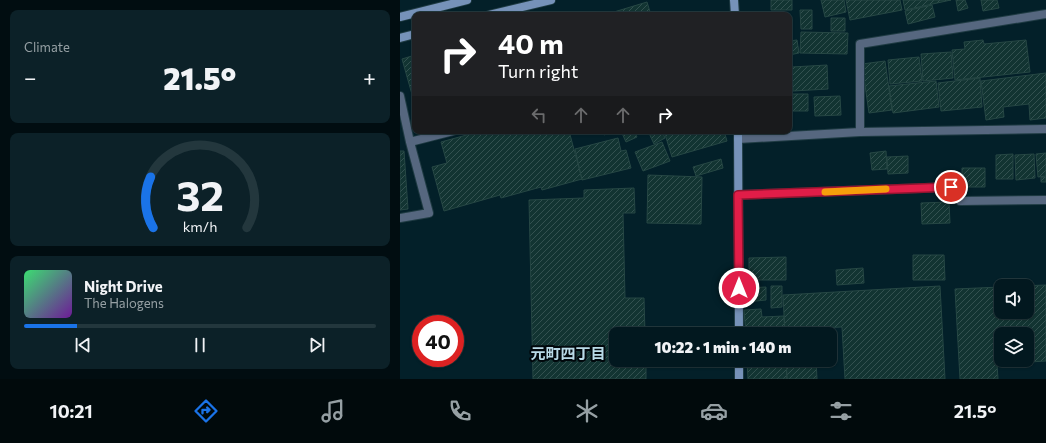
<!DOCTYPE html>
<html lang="en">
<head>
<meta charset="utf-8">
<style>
	:root { --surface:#02181f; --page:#0c2128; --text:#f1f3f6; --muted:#96a0a4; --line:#23373d; --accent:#1a73e8 }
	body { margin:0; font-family:Commissioner,"Noto Sans JP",sans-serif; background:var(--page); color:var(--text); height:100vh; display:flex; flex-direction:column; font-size:15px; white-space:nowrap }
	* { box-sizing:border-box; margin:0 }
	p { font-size:13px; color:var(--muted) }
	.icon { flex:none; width:22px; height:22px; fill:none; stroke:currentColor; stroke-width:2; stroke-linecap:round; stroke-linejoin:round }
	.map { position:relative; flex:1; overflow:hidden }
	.side { display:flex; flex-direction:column; gap:10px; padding:10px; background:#010d11; width:400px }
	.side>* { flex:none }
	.banner { position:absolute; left:12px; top:12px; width:380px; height:122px; border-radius:8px; box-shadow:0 1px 3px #0004,0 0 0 1px var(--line); background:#202124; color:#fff; overflow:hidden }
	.buttons { position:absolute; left:594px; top:279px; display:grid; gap:8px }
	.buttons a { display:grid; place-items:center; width:40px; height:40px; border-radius:8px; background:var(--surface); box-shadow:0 1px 3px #0004,0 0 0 1px var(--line); font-size:20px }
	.speed { position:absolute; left:12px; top:315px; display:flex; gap:8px; font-size:20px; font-weight:700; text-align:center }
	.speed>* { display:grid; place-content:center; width:52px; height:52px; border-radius:50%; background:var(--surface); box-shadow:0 1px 3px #0004,0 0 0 1px var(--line); line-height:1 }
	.speed .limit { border:6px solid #d22; background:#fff; color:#111 }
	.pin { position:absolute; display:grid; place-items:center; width:34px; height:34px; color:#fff; margin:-17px; border:2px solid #fff; border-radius:50%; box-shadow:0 1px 4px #0007 }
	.me { position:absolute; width:44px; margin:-22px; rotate:0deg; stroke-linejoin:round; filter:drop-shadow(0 0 3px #0008) }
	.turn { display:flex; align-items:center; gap:14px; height:84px; padding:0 20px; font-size:18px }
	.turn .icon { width:52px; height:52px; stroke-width:2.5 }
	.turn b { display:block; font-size:28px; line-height:34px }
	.lanes { display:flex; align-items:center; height:38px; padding:0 20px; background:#0003; justify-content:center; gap:20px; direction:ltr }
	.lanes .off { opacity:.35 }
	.big { font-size:30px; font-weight:800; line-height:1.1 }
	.side .tile { flex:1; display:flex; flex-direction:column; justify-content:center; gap:6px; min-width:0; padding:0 14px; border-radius:8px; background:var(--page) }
	.side .dial { align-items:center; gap:0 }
	.dial svg { height:104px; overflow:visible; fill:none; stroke:var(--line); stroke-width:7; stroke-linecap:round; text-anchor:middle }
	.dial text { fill:var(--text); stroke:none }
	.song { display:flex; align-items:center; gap:12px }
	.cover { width:48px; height:48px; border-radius:6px; background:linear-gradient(135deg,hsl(140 70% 55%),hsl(280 70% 35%)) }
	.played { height:4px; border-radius:2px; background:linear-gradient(90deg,var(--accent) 15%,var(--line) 15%) }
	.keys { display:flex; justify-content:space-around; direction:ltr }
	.heat { display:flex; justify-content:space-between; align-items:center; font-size:22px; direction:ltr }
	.trip { position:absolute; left:209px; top:327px; width:228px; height:40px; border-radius:8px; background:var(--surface); box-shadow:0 1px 3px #0004,0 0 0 1px var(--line); font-weight:800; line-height:40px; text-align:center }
	.tab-bar { display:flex; height:64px; justify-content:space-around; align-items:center; background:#010a0c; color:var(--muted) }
	.tab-bar .icon { width:28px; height:28px }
	.tab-bar .active { color:var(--accent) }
	.tab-bar b { font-size:18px; color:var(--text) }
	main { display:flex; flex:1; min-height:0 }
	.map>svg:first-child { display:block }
</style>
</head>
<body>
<main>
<section class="side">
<div class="tile"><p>Climate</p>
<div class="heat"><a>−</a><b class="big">21.5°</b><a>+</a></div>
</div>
<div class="tile dial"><svg viewBox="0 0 100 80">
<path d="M14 69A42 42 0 1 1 86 69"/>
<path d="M14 69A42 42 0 0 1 12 30" stroke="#1a73e8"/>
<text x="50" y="56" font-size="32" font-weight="700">32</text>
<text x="50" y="72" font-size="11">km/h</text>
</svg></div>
<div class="tile">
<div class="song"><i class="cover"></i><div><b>Night Drive</b><p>The Halogens</p></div></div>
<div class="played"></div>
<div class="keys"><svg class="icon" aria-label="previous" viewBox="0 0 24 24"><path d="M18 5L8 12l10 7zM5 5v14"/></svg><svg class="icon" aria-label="pause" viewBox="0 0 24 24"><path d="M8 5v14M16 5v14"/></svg><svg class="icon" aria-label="next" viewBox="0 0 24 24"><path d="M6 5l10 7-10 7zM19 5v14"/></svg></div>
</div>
</section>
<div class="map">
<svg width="646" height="379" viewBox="0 0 646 379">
	<defs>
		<pattern id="building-hatch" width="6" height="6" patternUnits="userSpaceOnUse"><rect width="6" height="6" fill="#123432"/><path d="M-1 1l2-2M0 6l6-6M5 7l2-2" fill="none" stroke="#335150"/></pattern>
	</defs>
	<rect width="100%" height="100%" fill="#032029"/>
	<path fill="url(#building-hatch)" stroke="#264744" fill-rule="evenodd" d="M 371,0 L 392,0 L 392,10 L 371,10 Z
		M 421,0 L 444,0 L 446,12 L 425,17 Z
		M 446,0 L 500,0 L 502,10 L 450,20 Z
		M 503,0 L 551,0 L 505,10 Z
		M 556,0 L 565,0 L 568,8 L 558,11 Z
		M 581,0 L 597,0 L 599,8 L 583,11 Z
		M 247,2 L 251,15 L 204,15 Z
		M 532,5 L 535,17 L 508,24 L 505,11 Z
		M 400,10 L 412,10 L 412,29 L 401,29 Z
		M 389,17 L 392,35 L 389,36 Z
		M 431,18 L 445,18 L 445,31 L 431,31 Z
		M 401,32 L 448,33 L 447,54 L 400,53 Z
		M 397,40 L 399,53 L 389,55 L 389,41 Z
		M 583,40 L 584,44 L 626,40 L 630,72 L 555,80 L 552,50 L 565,49 L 564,42 Z
		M 551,52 L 553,78 L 523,81 L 521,54 Z
		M 15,55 L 15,105 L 2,59 Z
		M 519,57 L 522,81 L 490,84 L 488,60 Z
		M 485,61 L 492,110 L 469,113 L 462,64 Z
		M 427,65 L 428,89 L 393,91 L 392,67 Z
		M 646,73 L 646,118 L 630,120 L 629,104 L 603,107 L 604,117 L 586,120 L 581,81 Z
		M 580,78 L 582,107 L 541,111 L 538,83 Z
		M 536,81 L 539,107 L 493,113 L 489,86 Z
		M 389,94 L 408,94 L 408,111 L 389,111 Z
		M 440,96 L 441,115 L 415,116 L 414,97 Z
		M 81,131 L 169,131 L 182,179 L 142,190 L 141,187 L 101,198 L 100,195 L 44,211 L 32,167 L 47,163 L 41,142 Z
		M 203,131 L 215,131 L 204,135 Z
		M 221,131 L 234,131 L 237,137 L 226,142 Z
		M 248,131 L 262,131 L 265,138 L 254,144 Z
		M 264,131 L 324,131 L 327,141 L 272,157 Z
		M 218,138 L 221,151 L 226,150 L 231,168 L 182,180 L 175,149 Z
		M 262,142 L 270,161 L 243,171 L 235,152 Z
		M 0,151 L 4,151 L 8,209 L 0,210 Z
		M 486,151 L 487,169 L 472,170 L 470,153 Z
		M 646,153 L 646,176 L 638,177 L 636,154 Z
		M 613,154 L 613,179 L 596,179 L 596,155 Z
		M 634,154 L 635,178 L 616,180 L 615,155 Z
		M 508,156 L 508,173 L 488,174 L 487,157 Z
		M 321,159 L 323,168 L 296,176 L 293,167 Z
		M 562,168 L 585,168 L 585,187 L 562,187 Z
		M 248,175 L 302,177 L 301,224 L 247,223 Z
		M 641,177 L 646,177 L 646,182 L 641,182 Z
		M 234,188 L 235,213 L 223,213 L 225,298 L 244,298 L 245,334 L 216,334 L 216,360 L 246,360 L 246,379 L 133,379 L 129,200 L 184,198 L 184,190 Z
		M 549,202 L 550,223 L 522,224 L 521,203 Z
		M 513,255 L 544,255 L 545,280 L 513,280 Z
		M 386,257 L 386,280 L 349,280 L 349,258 Z
		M 463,268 L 464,283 L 437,285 L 436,270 Z
		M 646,285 L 646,361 L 597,364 L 598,379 L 560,379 L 555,289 L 601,287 L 601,312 L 627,312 L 627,286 L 620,286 ZM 601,334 L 627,334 L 627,360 L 601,360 Z
		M 371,286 L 382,286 L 382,307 L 371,308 Z
		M 540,286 L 545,379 L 445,379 L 442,327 L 414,328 L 415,334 L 385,334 L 383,295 Z
		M 366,287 L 366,300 L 347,302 L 346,288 Z
		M 361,309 L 362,317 L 384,316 L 385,334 L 346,334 L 344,310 Z
		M 347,360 L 386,360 L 387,379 L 348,379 Z
		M 386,360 L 416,360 L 417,379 L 387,379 Z"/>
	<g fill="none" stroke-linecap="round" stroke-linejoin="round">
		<defs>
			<path id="lane" d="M 338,195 L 551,187 L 560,201 L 646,200"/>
			<path id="street" d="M 0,96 L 10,142 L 29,213 L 0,218
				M 460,132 L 460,44 L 646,14
				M 338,139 L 460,132 L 646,129
				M 10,142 L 53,131"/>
			<path id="secondary" d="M 334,0 L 335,15
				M 89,15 L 151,0
				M 0,17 L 67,0
				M 0,38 L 15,34
				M 338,131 L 339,334
				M 339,360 L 339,379"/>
		</defs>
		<use href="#lane" stroke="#1f3b43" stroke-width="10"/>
		<use href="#street" stroke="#1f3b43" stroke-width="10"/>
		<use href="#secondary" stroke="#1f3b43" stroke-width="10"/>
		<use href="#lane" stroke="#56677f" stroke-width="8"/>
		<use href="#street" stroke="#56677f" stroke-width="8"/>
		<use href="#secondary" stroke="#7692b9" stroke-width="8"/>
	</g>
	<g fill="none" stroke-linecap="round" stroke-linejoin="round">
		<defs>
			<path id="route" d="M 339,288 L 338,195 L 551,187"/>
		</defs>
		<use href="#route" stroke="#92132f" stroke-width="10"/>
		<use href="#route" stroke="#e11d48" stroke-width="7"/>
		<path stroke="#f59e0b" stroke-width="7" d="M 425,192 L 486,189"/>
	</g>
	<g text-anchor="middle" stroke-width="4" stroke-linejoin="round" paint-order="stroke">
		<g font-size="15" font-weight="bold" fill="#b9dae7" stroke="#01080c">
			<text x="168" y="359">元町四丁目</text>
		</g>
	</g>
</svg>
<div class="buttons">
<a><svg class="icon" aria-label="sound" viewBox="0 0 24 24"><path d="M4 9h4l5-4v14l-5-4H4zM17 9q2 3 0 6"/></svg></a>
<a><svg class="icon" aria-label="layers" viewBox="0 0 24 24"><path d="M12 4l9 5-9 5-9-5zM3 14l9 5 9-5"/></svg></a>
</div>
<div class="speed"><div class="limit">40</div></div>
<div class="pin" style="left:551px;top:187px;background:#d93025"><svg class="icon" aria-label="arrive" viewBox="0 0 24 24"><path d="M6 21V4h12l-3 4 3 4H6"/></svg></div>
<svg class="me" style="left:339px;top:288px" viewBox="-20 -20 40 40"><circle r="17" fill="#e11d48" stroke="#fff" stroke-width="3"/><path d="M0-11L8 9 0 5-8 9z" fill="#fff"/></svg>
<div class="trip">10:22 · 1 min · 140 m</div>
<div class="banner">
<div class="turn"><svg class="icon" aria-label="right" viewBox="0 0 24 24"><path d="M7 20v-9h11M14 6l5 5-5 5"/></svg><div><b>40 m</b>Turn right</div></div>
<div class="lanes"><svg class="icon off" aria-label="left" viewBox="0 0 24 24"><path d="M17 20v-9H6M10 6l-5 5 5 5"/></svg><svg class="icon off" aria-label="ahead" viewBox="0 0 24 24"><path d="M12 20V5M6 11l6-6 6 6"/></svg><svg class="icon off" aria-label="ahead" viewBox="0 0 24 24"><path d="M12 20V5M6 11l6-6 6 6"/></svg><svg class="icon" aria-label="right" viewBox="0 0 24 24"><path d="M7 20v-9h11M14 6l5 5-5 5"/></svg></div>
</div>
</div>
</main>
<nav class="tab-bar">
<b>10:21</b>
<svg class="icon active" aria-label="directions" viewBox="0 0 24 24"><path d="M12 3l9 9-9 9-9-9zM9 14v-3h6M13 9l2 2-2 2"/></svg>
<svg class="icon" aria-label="music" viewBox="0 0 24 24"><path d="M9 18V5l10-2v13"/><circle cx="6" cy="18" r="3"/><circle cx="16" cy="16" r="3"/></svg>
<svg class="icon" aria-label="phone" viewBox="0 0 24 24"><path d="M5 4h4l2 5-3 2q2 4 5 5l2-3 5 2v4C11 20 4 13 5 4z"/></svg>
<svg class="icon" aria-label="climate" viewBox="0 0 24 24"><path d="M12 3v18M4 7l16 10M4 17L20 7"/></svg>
<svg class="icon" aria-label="car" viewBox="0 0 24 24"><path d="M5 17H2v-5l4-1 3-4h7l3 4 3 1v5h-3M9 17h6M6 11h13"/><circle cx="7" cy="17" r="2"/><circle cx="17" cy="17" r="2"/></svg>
<svg class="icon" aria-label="filters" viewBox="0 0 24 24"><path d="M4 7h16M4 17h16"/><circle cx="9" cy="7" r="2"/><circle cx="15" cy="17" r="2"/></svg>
<b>21.5°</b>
</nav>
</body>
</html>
